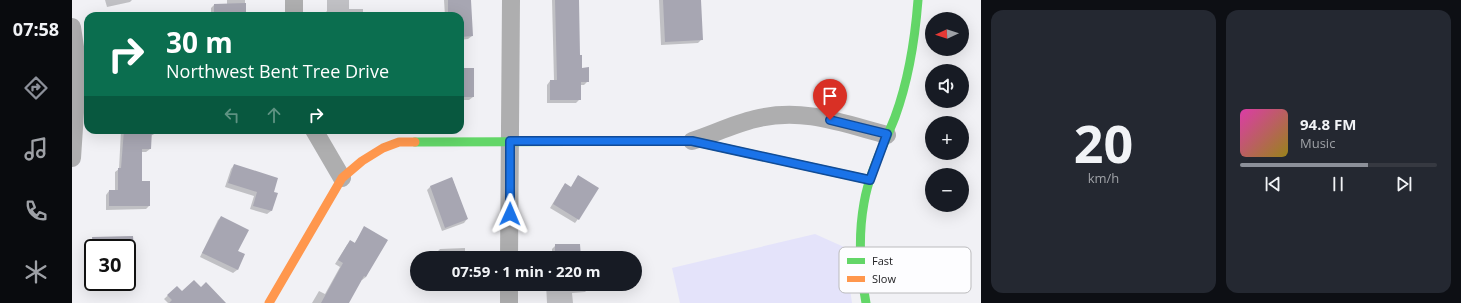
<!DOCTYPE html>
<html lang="en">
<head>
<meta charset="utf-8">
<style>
	:root { --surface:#171b24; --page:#242831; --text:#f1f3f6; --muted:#9ea1a6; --line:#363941; --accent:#8c9099 }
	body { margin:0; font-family:"Open Sans",sans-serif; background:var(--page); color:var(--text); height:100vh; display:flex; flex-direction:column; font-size:15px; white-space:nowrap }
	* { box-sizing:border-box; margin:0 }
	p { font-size:13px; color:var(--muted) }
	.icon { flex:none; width:22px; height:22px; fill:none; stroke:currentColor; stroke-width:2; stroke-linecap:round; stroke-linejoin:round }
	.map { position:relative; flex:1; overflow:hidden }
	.drawer { display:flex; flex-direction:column; gap:10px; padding:10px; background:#0d0f14; width:480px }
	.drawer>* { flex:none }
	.guide { position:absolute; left:12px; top:12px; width:380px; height:122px; border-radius:12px; box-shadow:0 4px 16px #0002; background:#0b6e4f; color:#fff; overflow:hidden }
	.needle { width:26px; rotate:267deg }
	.buttons { position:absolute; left:853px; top:12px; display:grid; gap:8px }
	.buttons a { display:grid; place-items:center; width:44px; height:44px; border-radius:50%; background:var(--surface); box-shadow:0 4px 16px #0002; font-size:20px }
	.speed { position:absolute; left:12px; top:239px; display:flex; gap:8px; font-size:20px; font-weight:700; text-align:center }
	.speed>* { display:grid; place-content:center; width:52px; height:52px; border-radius:50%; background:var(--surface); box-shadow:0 4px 16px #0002; line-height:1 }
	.speed .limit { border:2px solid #111; border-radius:6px; background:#fff; color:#111 }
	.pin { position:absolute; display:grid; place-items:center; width:34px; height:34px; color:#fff; margin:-41px -17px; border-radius:50% 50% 50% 0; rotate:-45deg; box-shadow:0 0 4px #0007 }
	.pin .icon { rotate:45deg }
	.me { position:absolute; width:44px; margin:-22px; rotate:1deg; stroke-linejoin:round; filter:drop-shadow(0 0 3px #0008) }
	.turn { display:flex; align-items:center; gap:14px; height:84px; padding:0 16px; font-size:18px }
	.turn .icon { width:52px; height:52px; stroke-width:2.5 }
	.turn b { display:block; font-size:28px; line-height:34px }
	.lanes { display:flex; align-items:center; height:38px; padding:0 16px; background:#0003; justify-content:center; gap:20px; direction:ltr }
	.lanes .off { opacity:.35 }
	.drawer .widget { flex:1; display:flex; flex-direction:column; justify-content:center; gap:6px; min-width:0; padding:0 14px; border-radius:12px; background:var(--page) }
	.drawer .dial { align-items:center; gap:0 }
	.dial b { font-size:52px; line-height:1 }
	.song { display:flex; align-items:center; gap:12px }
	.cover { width:48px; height:48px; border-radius:6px; background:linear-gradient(135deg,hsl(320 70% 55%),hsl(50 70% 35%)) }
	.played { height:4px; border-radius:2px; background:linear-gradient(90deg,var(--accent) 65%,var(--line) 65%) }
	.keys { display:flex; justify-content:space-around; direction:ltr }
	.drawer .tiles { flex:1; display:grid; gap:10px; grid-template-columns:repeat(2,1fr) }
	.trip { position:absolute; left:338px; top:251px; width:232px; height:40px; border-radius:20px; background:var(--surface); box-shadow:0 4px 16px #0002; font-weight:700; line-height:40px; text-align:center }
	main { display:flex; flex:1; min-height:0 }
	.menu { display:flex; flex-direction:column; width:72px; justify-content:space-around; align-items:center; background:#090b0e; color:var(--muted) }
	.menu .icon { width:28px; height:28px }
	.menu .active { color:var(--accent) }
	.menu b { font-size:18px; color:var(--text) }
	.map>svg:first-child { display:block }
</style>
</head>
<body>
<main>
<nav class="menu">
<b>07:58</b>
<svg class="icon active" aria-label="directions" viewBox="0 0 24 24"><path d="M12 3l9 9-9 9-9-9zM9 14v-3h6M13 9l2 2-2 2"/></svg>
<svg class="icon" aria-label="music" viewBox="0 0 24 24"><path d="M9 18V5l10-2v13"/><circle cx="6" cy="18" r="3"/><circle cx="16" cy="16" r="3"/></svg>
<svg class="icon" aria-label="phone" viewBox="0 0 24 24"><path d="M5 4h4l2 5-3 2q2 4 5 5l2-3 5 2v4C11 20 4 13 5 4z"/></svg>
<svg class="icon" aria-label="climate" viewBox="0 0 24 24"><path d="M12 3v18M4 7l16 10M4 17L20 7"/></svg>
</nav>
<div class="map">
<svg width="909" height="303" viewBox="0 0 909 303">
	<rect width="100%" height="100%" fill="#f1f1f5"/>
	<path fill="#e4e3fa" d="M 743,234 L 772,247 L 780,303 L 608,303 L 600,268 Z"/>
	<path fill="#0003" d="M 33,0 L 60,0 L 58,2 L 35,7 Z
		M 155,0 L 173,0 L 173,16 L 139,16 L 139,8 L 142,5 L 155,4 Z
		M 255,0 L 277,0 L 277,9 L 291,9 L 291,16 L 253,16 L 253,13 L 255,11 Z
		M 372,0 L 398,0 L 400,36 L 396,39 L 388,40 L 388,16 L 373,16 Z
		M 480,0 L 506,0 L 507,56 L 509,69 L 516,81 L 512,85 L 508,85 L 508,99 L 504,103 L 475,103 L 475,85 L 478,81 L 482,81 Z
		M 587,0 L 628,0 L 630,39 L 626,43 L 589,45 Z
		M 388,69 L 401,97 L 397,100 L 388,100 Z
		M 49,130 L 85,130 L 81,135 L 78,135 L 78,149 L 74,152 L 69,152 L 69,182 L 77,206 L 74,209 L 34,210 L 34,195 L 37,191 L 43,191 L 43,172 L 47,169 Z
		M 280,130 L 287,130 L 282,133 Z
		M 162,165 L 201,192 L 204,194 L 199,211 L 195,214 L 178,209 L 182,196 L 153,187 L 159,169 Z
		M 506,177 L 506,219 L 503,223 L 478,208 L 490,188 L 493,184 L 499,188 Z
		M 380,178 L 395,219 L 392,223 L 370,231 L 355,190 L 358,187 Z
		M 149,217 L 165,251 L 172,255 L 165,270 L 161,273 L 128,257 L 146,220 Z
		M 293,227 L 294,277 L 290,280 L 289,279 L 276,303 L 240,303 L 247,291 L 253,294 L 268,267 L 263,264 L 275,245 L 278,242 L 282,244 Z
		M 60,237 L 62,277 L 59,280 L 55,275 L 55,248 L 33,248 Z
		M 484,245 L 508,257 L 515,258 L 480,258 L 480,249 Z
		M 393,248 L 393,258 L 364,258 L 364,253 L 368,249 Z
		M 365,284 L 393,284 L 390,287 L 365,288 Z
		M 474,284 L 516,284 L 516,289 L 513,292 L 500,293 L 501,303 L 475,303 Z
		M 105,287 L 110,292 L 142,303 L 96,303 L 92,299 Z"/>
	<path fill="#a7a6b2" d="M 376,0 L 399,0 L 401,36 L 388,37 L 388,16 L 376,16 Z
		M 483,0 L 507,0 L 508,55 L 510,55 L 510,68 L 517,67 L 517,82 L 509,82 L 509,100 L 478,100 L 478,80 L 485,80 Z
		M 591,0 L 629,0 L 631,40 L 593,42 Z
		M 174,3 L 174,16 L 142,16 L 142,4 Z
		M 388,68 L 402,68 L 402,97 L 388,97 Z
		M 52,130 L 80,130 L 79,149 L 70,149 L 70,181 L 78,181 L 78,206 L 37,206 L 37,190 L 46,190 L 46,168 L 49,168 Z
		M 162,164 L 206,178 L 202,192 L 206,193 L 200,211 L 181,206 L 185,192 L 156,183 Z
		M 506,175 L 527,188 L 507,220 L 481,204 L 493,183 L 499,187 Z
		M 380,177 L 396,219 L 373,228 L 358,186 Z
		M 149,216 L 177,230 L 166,251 L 173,254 L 166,270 L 130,253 Z
		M 292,226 L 316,240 L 294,277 L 292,276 L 277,303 L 249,303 L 271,263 L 266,260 L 278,240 L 283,243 Z
		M 61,236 L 62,248 L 21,248 L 20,237 Z
		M 483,244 L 508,244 L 509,258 L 483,258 Z
		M 122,280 L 129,287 L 134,282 L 154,303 L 97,303 L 100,300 L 95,295 L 105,286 L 110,291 Z"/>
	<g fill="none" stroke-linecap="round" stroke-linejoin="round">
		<path stroke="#aeaeaf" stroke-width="18" d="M 222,0 L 222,16
			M 0,27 L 6,67 L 0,158
			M 242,130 L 270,178
			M 620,141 C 641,134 662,124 683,119 C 730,107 770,123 815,135
			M 437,258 L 439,0
			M 437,303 L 437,284"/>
		<path stroke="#63d668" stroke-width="9" d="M 343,142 L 620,141 L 798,180
			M 794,303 C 788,270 786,236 792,203 C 797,173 812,145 823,117 C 837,79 843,39 846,0"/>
		<path stroke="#ff974d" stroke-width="9" d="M 197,303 L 270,178 L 290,161 L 311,148 L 327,142 L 343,142"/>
	</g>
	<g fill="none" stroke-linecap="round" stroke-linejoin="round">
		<defs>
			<path id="route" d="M 438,214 L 438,141 L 620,141 L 798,180 L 815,134 L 758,120"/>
		</defs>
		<use href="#route" stroke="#114b97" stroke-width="10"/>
		<use href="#route" stroke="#1a73e8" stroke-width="7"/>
	</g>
	<rect x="767" y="247" width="132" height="46" rx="6" fill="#fdfdff" stroke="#bbbbbd" stroke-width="1"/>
	<rect x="775" y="258" width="18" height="6" fill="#63d668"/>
	<rect x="775" y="276" width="18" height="6" fill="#ff974d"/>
	<g font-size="11" fill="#212124">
		<text x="800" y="265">Fast</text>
		<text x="800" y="283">Slow</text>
	</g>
</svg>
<div class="buttons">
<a><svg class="needle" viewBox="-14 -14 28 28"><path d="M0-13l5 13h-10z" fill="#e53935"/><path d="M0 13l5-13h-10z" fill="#9ea1a6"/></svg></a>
<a><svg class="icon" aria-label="sound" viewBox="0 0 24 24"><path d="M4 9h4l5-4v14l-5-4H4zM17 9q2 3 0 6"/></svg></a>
<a>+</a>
<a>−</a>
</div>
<div class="speed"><div class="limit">30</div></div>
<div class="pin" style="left:758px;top:120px;background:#d93025"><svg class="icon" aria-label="arrive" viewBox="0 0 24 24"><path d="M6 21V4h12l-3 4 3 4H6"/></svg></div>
<svg class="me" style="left:438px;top:214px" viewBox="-20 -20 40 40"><path d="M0-17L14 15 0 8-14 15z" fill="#1a73e8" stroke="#fff" stroke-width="4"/></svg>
<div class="trip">07:59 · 1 min · 220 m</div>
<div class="guide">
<div class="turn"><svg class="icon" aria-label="right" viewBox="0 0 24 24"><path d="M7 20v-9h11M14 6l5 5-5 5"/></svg><div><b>30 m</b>Northwest Bent Tree Drive</div></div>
<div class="lanes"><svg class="icon off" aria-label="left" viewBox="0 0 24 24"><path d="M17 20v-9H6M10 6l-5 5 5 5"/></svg><svg class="icon off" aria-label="ahead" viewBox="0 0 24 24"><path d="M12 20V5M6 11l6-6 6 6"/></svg><svg class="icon" aria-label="right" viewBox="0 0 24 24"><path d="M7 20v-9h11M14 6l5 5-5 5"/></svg></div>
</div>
</div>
<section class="drawer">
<div class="tiles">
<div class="widget dial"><b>20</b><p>km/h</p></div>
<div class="widget">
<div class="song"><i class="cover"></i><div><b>94.8 FM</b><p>Music</p></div></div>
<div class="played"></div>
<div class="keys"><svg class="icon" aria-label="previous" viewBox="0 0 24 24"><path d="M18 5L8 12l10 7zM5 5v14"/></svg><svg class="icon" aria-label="pause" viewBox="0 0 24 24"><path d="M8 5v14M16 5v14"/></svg><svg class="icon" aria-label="next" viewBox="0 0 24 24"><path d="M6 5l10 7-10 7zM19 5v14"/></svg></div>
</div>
</div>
</section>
</main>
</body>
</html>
